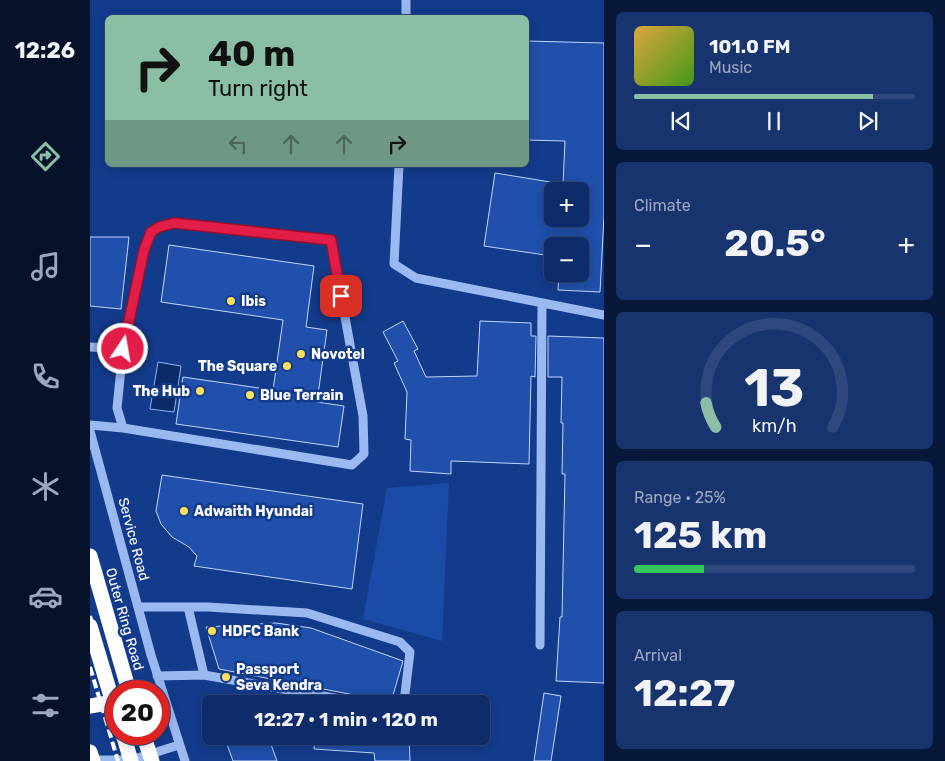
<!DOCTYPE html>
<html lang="en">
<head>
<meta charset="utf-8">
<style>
	:root { --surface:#0e2c69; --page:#17346f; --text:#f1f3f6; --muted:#9ba7c0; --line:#2e487d; --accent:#8abfa5 }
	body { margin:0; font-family:Rubik,sans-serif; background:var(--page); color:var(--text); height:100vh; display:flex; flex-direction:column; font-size:19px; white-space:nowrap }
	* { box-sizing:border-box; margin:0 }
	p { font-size:16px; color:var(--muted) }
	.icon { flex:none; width:28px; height:28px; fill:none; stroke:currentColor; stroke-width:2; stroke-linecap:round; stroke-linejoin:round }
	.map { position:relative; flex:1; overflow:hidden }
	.side { display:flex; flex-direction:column; gap:12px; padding:12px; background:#08183a; width:341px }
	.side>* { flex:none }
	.guide { position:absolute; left:15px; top:15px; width:424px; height:152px; border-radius:8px; box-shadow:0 2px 12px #0003,0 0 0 1px var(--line); background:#8abfa5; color:#111; overflow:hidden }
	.controls { position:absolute; left:454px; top:182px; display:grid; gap:10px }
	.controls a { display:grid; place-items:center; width:45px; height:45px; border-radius:8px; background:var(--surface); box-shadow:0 2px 12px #0003,0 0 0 1px var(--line); font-size:25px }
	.speed { position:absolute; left:15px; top:680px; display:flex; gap:10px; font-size:25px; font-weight:700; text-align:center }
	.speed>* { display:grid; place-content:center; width:65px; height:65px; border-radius:50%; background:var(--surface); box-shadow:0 2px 12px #0003,0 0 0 1px var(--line); line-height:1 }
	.speed .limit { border:8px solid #d22; background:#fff; color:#111 }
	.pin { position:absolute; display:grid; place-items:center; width:42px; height:42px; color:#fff; margin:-21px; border-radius:10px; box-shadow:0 2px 8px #0006 }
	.me { position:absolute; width:55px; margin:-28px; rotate:12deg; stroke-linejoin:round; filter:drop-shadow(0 0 4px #0008) }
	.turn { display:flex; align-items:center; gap:18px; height:105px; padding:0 20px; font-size:22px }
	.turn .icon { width:65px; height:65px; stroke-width:2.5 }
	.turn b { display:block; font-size:35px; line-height:42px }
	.lanes { display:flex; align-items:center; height:48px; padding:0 20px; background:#0003; justify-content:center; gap:25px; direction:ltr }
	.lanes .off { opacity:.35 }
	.big { font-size:38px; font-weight:700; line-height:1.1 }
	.side .tile { flex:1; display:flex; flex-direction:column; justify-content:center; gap:8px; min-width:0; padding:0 18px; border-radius:8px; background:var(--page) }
	.side .dial { align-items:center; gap:0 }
	.dial svg { height:130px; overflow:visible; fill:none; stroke:var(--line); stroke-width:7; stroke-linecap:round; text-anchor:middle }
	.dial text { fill:var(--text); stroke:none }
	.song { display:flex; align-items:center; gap:15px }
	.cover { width:60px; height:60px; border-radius:8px; background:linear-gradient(135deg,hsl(40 70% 55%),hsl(100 70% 35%)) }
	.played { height:5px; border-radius:2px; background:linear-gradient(90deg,var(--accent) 85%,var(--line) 85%) }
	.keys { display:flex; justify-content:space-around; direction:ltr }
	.heat { display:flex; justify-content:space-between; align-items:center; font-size:28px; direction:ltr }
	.charge { height:8px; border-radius:4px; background:linear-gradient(90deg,#34c759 25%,var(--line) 0) }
	.trip { position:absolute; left:112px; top:695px; width:288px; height:50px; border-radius:8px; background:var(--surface); box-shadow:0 2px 12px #0003,0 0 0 1px var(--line); font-weight:700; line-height:50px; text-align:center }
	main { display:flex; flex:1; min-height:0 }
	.dock { display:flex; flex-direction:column; width:90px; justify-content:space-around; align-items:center; background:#06122a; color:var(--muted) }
	.dock .icon { width:35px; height:35px }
	.dock .on { color:var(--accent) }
	.dock b { font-size:22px; color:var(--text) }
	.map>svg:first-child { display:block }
</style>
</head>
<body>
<main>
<nav class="dock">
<b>12:26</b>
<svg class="icon on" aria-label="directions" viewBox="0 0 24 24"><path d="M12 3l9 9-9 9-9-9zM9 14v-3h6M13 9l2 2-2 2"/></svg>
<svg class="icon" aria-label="music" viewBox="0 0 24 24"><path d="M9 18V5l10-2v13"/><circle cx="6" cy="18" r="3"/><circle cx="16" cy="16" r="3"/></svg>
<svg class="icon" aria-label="phone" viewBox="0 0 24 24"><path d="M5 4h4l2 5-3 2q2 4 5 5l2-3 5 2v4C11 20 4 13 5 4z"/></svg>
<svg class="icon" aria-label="climate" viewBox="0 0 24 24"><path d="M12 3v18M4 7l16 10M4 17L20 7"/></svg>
<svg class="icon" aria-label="car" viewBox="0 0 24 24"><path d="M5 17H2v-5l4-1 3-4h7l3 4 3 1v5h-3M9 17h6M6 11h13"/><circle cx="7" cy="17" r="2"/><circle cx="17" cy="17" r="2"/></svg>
<svg class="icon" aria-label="filters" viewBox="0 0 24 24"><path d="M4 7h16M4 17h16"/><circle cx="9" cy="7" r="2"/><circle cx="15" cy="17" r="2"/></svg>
</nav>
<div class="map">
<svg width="514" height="761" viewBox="0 0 514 761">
	<rect width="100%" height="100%" fill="#133b8c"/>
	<path fill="#1a4ba6" d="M 359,483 L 352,641 L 273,619 L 297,488 Z"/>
	<path fill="#0b2a68" stroke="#8cb2f4" d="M 68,362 L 91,366 L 84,412 L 60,409 Z"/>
	<path fill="#2050ab" stroke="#c1d6fc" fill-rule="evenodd" d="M 436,41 L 514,43 L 514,216 L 510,292 L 468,290 L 469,274 L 490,274 L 490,246 L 462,246 L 462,256 L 394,246 L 405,173 L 473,184 L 475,141 L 436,140 ZM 462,191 L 490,191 L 490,219 L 462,219 Z
		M 0,237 L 39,237 L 31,309 L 0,306 Z
		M 79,245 L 224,266 L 216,327 L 237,330 L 227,402 L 254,406 L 248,447 L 86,424 L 93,377 L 183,390 L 193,320 L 71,302 Z
		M 313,321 L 328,349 L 324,351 L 336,377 L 387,376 L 390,321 L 441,323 L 441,336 L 446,336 L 445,377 L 441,376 L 439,464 L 361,461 L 361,474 L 320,471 L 321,440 L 315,439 L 317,392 L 304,363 L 308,361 L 293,332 Z
		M 458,336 L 514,338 L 514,683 L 466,681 L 470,617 L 472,617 L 475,474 L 472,474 L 473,423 L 471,423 L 472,377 L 458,377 Z
		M 72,475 L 273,504 L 262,589 L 104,566 L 107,556 L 99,547 L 82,537 L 71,524 L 66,511 Z
		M 186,623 L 221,628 L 313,661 L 301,702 L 129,669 L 116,627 Z
		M 454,693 L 471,696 L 461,761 L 444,761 Z
		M 134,736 L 178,736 L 187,761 L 143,761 Z
		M 225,736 L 319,736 L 320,761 L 285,761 L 284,753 L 224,749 Z"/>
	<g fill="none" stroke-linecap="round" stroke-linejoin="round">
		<path stroke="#9bb9f1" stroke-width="9" d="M 316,18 L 316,0
			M 309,165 L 304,264 L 326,278 L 514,315
			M 0,347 L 33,349
			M 0,425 L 33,428 L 262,465 L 274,454 L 273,416 L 241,240 L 85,223 L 69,227 L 61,232 L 54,250 L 33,349 L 27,408 L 33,428
			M 0,431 L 61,655 L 95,761
			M 48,607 L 118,607 L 217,613 L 310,642 L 320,652 L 314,702 L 312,704
			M 98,607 L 114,675
			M 450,645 L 452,303
			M 67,676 L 114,675 L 278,704
			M 0,760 L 41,760 L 89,745"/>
		<path stroke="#fff" stroke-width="15" d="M 0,556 L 39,691
			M 0,626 L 26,713
			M 0,706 L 23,702
			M 33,734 L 41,761"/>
		<path stroke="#fff" stroke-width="4" stroke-dasharray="9 4" stroke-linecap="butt" d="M 0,616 L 26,704
			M 0,667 L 28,761
			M 35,734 L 43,761"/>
		<path stroke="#fff" stroke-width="15" d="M 53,734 L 62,761
			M 0,752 L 3,761"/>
	</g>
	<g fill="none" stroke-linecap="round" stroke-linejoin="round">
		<defs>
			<path id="route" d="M 33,349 L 54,250 L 61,232 L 69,227 L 84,223 L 241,240 L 251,296"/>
		</defs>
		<use href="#route" stroke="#92132f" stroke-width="12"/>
		<use href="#route" stroke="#e11d48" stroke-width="9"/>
	</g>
	<g fill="#ffe05a" stroke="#133b8c" stroke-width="2">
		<circle cx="141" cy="301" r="5"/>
		<circle cx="211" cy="354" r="5"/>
		<circle cx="197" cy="366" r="5"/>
		<circle cx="110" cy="391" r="5"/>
		<circle cx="160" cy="395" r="5"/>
		<circle cx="94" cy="511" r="5"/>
		<circle cx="122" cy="631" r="5"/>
		<circle cx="136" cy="677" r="5"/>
	</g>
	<g text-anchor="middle" stroke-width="5" stroke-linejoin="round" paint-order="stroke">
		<g font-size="14" font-weight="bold" fill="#fff" stroke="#133b8c" text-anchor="start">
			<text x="151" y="306">Ibis</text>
			<text x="221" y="359">Novotel</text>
			<text x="187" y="371" text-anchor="end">The Square</text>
			<text x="100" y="396" text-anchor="end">The Hub</text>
			<text x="170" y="400">Blue Terrain</text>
			<text x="104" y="516">Adwaith Hyundai</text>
			<text x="132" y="636">HDFC Bank</text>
			<text x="146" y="674">Passport<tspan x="146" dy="16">Seva Kendra</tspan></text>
		</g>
		<g font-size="14" fill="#fff" stroke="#133b8c">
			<text transform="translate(44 539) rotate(75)" y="5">Service Road</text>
			<text transform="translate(35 619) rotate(74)" y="5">Outer Ring Road</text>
		</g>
	</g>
</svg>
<div class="controls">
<a>+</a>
<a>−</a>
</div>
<div class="speed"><div class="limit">20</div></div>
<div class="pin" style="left:251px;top:296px;background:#d93025"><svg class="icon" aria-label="arrive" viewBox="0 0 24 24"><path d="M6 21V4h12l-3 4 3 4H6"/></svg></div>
<svg class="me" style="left:33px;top:349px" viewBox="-20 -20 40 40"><circle r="17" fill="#e11d48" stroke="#fff" stroke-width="3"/><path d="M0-11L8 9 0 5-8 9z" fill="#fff"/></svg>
<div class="trip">12:27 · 1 min · 120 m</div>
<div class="guide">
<div class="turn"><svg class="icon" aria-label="right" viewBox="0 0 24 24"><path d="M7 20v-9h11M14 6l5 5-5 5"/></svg><div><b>40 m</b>Turn right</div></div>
<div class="lanes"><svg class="icon off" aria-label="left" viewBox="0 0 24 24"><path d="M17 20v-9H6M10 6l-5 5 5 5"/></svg><svg class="icon off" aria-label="ahead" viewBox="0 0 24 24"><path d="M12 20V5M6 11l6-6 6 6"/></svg><svg class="icon off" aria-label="ahead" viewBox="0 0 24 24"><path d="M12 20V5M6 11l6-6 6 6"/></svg><svg class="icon" aria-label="right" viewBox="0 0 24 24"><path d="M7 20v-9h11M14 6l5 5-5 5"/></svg></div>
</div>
</div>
<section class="side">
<div class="tile">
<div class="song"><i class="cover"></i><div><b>101.0 FM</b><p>Music</p></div></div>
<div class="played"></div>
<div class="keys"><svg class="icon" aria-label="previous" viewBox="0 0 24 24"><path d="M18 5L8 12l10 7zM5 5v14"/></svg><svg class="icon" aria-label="pause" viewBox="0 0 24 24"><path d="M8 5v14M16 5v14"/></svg><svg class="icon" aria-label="next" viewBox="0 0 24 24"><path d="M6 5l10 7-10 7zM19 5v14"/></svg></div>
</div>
<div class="tile"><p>Climate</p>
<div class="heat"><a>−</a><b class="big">20.5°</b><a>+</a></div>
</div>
<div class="tile dial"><svg viewBox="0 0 100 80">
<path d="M14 69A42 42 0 1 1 86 69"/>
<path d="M14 69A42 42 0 0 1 8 54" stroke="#8abfa5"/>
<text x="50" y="56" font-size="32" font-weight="700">13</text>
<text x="50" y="72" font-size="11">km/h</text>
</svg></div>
<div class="tile"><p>Range · 25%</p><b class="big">125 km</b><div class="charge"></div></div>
<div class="tile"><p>Arrival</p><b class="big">12:27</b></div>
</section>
</main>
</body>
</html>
